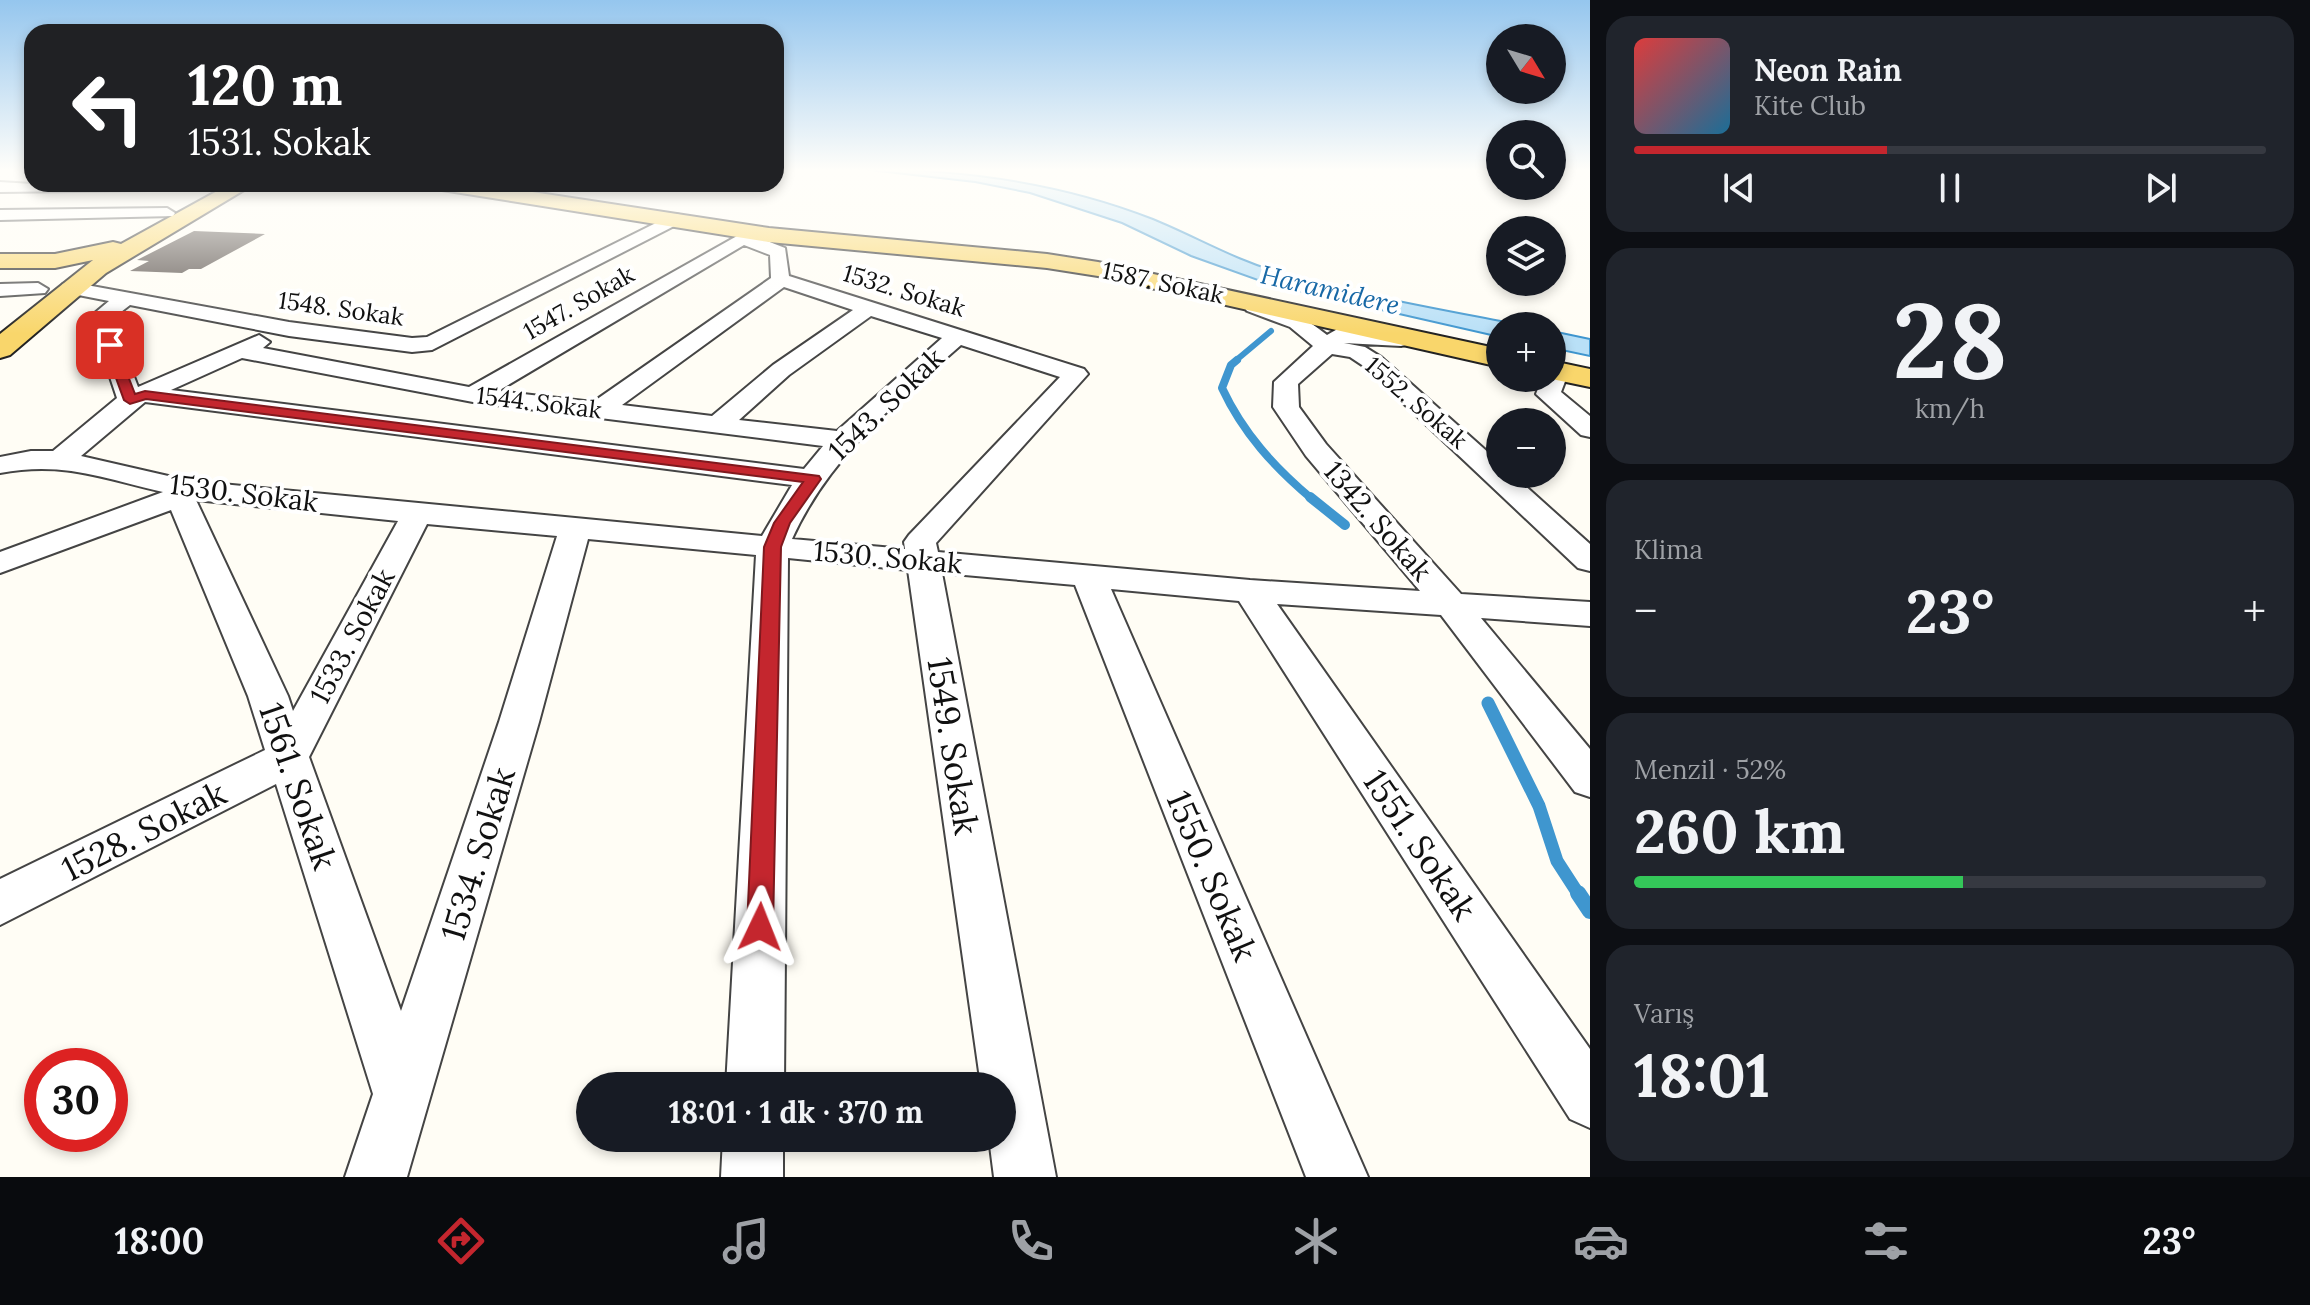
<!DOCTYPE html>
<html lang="tr">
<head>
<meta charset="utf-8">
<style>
	:root { --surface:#171b24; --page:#20242c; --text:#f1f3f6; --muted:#9ea1a6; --line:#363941; --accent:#c4262e }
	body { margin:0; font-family:Lora,serif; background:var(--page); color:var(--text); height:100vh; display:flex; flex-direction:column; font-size:30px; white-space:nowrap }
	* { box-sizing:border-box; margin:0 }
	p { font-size:26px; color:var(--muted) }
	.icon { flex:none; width:44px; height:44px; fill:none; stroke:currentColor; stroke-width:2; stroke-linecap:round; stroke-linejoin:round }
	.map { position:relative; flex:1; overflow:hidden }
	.sheet { display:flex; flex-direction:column; gap:16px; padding:16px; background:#0d0f14; width:720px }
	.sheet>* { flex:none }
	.guide { position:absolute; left:24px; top:24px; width:760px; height:168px; border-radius:24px; box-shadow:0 4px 12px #0003; background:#202124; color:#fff; overflow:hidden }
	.needle { width:52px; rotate:128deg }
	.tools { position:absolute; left:1486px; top:24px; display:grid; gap:16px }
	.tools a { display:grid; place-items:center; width:80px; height:80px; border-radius:50%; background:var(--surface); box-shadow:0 4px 12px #0003; font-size:40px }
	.speed { position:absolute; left:24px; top:1048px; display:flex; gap:16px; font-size:40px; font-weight:700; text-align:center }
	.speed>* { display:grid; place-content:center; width:104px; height:104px; border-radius:50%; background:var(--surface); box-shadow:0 4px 12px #0003; line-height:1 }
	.speed .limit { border:12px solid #d22; background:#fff; color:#111 }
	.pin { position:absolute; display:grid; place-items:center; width:68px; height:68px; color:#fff; margin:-34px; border-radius:16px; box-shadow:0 4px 12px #0006 }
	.me { position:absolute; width:88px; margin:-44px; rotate:2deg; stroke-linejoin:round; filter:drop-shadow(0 0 6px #0008) }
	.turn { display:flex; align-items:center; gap:28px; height:168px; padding:0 32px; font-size:36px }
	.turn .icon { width:104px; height:104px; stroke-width:2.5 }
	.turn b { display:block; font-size:56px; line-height:68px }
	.big { font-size:60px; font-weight:800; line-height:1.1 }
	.sheet .widget { flex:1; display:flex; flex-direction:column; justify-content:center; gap:12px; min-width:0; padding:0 28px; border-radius:24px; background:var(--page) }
	.sheet .dial { align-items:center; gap:0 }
	.dial b { font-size:104px; line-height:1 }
	.song { display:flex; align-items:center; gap:24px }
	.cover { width:96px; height:96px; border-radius:12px; background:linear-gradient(135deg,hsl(0 70% 55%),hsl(200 70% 35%)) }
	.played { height:8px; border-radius:4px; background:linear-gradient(90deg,var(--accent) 40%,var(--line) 40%) }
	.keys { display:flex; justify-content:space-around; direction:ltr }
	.heat { display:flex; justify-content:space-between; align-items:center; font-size:44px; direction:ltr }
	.charge { height:12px; border-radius:6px; background:linear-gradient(90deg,#34c759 52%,var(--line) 0) }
	.trip { position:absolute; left:576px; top:1072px; width:440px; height:80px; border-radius:40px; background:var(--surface); box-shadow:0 4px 12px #0003; font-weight:800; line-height:80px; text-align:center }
	.tab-bar { display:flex; height:128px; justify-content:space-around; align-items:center; background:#090b0e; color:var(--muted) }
	.tab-bar .icon { width:56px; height:56px }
	.tab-bar .selected { color:var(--accent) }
	.tab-bar b { font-size:36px; color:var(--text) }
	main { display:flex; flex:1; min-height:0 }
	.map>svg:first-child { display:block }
</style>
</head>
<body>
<main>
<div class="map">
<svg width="1590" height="1177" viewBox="0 0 1590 1177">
	<rect width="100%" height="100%" fill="#fffdf5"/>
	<path fill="#b9e0f7" stroke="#3f96cf" stroke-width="2" d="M 861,169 C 962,169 1059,182 1153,219 C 1197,237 1237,261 1282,273 C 1362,296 1445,310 1526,326 L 1500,326 L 1500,337 L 1272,285 L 1191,256 L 1122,223 L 1030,193 L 975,182 Z
		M 1552,331 L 1590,339 L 1590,356 L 1552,348 Z"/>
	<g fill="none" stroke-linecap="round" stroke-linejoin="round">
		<path stroke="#3f96cf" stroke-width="6" d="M 1234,362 L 1271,331"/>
		<path stroke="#3f96cf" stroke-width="8" d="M 1237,360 L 1231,365 L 1222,388 C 1243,433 1274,467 1312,499"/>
		<path stroke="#3f96cf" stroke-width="10" d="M 1310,497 L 1345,525"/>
		<path stroke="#3f96cf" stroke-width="13" d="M 1488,703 L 1539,806 L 1557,861 L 1579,895"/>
		<path stroke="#3f96cf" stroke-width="16" d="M 1578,893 L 1590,911"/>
	</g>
	<path fill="#5a524d" d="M 194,231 L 265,234 L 201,269 L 189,269 L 182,273 L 130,271 L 149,261 L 137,260 Z"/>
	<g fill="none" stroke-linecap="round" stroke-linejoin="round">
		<defs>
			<path id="minor" d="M 0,182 L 32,184 L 231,184 L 223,189 L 0,192 Z
				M 167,208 L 175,213 L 173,216 L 0,220 L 0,210 Z
				M 674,214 L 680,215 L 682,219 L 680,223 L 432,350 L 412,352 L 289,336 L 130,305 L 112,319 L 138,387 L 259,335 L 270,342 L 263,348 L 469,387 L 753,227 L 762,232 L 757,237 L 785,248 L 789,276 L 1084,369 L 1088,374 L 936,543 L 938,552 L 1250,580 L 1420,591 L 1306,456 L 1273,407 L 1274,382 L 1313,346 L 1290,327 L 1247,311 L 1244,307 L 1247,303 C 1270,297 1309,320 1327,335 L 1341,327 L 1409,334 L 1412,339 L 1409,344 L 1401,346 L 1344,343 L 1365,347 L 1381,357 L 1500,463 L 1500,474 L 1512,474 L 1590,544 L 1590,571 L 1578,568 L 1365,367 L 1350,357 L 1332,354 L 1298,384 L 1299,407 L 1326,444 L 1461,594 L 1590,602 L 1590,626 L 1481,618 L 1590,749 L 1590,797 L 1575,792 L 1441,615 L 1277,604 L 1590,1049 L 1590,1128 L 1570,1119 L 1239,601 L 1111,589 L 1368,1177 L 1306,1177 L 1075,585 L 942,573 L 1056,1177 L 994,1177 L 989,1138 L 1002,1138 L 1002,1086 L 981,1086 L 908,570 L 788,558 L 784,1086 L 726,1086 L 756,555 L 588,539 L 539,722 L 407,1177 L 345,1177 L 373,1094 L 276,784 L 0,925 L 0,879 L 265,750 L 248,696 L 171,510 L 0,573 L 0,552 L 163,492 C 102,478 63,461 0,473 L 0,457 L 31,451 L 53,451 L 117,398 L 90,317 L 109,301 L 63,292 L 60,288 L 63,284 L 70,282 L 289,322 L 412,338 L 427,337 ZM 744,245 L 770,255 L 771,278 L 593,402 L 498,391 ZM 784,287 L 853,310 L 773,365 L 712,416 L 622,405 ZM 871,316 L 942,338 L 837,431 L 739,420 L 789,375 ZM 961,345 L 1060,377 L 909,535 L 904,542 L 905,549 L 792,539 C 828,459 895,403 961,345 ZM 242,358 L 473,402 L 823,446 L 804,469 L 171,390 ZM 145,402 L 792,485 L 762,536 L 190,481 L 81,456 ZM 196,500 L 398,521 L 293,711 L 288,696 ZM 427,524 L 557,536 L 499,722 L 401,1011 L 309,757 Z
				M 38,283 L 48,289 L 45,293 L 0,296 L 0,284 Z
				M 1557,364 L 1565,366 L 1569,371 L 1561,392 L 1590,416 L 1590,437 L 1581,435 L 1536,394 L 1542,378 L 1552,378 L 1552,365 Z
				M 723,1138 L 783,1138 L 783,1177 L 721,1177 Z"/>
			<path id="major" d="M 230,184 L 254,184 L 106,273 L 10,355 L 0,358 L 0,334 L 93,260 L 55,268 L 0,268 L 0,254 L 55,254 L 113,242 L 121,244 Z
				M 432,184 L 480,184 L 769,228 L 1047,254 L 1098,262 L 1500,349 L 1500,367 L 1098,276 L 1047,268 L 769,242 L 442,190 Z
				M 1552,361 L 1590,369 L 1590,387 L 1547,378 L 1552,378 Z"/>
		</defs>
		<use href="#minor" stroke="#444" stroke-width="4"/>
		<use href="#major" stroke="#222" stroke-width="4"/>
		<use href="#minor" fill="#fff" fill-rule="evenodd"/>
		<use href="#major" fill="#f9d66b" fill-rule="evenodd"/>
	</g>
	<linearGradient id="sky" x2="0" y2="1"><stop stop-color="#95c6ee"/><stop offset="0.51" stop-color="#fffefa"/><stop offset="1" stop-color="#fffefa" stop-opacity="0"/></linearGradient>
	<rect width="1590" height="334" fill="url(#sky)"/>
	<path fill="#c4262e" stroke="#7f191e" stroke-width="2" d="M 110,341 L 116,345 L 135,394 L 145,391 L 819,476 L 821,479 L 790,523 L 781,547 L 773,927 L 769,936 L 760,940 L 751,936 L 747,927 L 764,547 L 774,523 L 803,482 L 146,399 L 130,404 L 124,400 L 104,345 Z"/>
	<g text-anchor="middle" stroke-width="8" stroke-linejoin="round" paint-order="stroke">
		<g font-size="24" fill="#111" stroke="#fff">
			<text transform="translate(1163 283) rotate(12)" y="8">1587. Sokak</text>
			<text transform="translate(904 291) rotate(17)" y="8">1532. Sokak</text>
			<text transform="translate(579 303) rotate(-30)" y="8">1547. Sokak</text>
			<text transform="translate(341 309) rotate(8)" y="8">1548. Sokak</text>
			<text transform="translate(539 403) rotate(7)" y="8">1544. Sokak</text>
			<text transform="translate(1416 403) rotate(41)" y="8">1552. Sokak</text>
		</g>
		<g font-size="26" font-style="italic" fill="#1768a6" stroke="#fff">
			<text transform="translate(1330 290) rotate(13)" y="9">Haramidere</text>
		</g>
		<g font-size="28" fill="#111" stroke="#fff">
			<text transform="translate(886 404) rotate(-44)" y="10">1543. Sokak</text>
			<text transform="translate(244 493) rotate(7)" y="10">1530. Sokak</text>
			<text transform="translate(1378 521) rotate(49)" y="10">1342. Sokak</text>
			<text transform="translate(888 557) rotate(5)" y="10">1530. Sokak</text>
			<text transform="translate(352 636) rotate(-62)" y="10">1533. Sokak</text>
		</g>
		<g font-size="34" fill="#111" stroke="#fff">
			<text transform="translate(953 746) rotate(81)" y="12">1549. Sokak</text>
			<text transform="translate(298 786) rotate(71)" y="12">1561. Sokak</text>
			<text transform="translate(144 831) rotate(-27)" y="12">1528. Sokak</text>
			<text transform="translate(1420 845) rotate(56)" y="12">1551. Sokak</text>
			<text transform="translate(478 854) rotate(-73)" y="12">1534. Sokak</text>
			<text transform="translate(1212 876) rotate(67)" y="12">1550. Sokak</text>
		</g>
	</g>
</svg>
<div class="tools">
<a><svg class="needle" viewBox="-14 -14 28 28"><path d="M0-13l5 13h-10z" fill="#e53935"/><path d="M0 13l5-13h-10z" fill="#9ea1a6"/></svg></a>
<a><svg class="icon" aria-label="search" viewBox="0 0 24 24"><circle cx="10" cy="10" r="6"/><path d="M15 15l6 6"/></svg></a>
<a><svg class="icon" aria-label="layers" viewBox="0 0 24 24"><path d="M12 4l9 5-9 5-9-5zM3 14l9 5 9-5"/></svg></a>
<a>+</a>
<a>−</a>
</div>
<div class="speed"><div class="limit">30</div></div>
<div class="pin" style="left:110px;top:345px;background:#d93025"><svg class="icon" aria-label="arrive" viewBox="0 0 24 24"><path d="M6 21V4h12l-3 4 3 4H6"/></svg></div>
<svg class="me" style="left:760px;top:927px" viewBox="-20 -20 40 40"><path d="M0-17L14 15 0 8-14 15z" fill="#c4262e" stroke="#fff" stroke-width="4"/></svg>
<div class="trip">18:01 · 1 dk · 370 m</div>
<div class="guide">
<div class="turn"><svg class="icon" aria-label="left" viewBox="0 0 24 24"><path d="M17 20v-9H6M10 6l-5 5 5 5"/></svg><div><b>120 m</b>1531. Sokak</div></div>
</div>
</div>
<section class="sheet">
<div class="widget">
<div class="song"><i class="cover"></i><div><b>Neon Rain</b><p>Kite Club</p></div></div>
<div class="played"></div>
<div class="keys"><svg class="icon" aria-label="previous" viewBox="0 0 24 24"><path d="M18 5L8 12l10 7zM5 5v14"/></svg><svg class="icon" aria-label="pause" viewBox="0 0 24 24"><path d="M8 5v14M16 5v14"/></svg><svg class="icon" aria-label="next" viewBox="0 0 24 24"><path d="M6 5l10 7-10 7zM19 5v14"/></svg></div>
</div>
<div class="widget dial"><b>28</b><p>km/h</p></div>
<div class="widget"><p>Klima</p>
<div class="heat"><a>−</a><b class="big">23°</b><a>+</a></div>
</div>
<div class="widget"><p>Menzil · 52%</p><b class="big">260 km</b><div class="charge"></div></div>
<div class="widget"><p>Varış</p><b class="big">18:01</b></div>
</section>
</main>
<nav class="tab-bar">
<b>18:00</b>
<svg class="icon selected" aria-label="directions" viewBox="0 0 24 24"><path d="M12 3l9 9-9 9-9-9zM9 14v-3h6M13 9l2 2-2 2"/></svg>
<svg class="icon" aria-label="music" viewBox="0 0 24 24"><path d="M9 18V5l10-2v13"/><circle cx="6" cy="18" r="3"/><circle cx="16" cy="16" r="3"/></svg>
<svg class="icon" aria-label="phone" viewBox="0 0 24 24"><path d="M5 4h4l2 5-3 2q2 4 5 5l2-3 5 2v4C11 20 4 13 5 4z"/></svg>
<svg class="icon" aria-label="climate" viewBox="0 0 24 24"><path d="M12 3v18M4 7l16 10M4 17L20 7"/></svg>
<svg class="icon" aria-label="car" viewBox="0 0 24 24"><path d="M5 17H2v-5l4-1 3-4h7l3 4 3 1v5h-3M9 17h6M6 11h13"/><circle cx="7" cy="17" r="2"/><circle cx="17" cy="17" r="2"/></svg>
<svg class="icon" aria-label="filters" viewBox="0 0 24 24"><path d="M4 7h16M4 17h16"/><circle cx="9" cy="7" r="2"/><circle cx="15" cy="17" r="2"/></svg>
<b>23°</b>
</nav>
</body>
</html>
